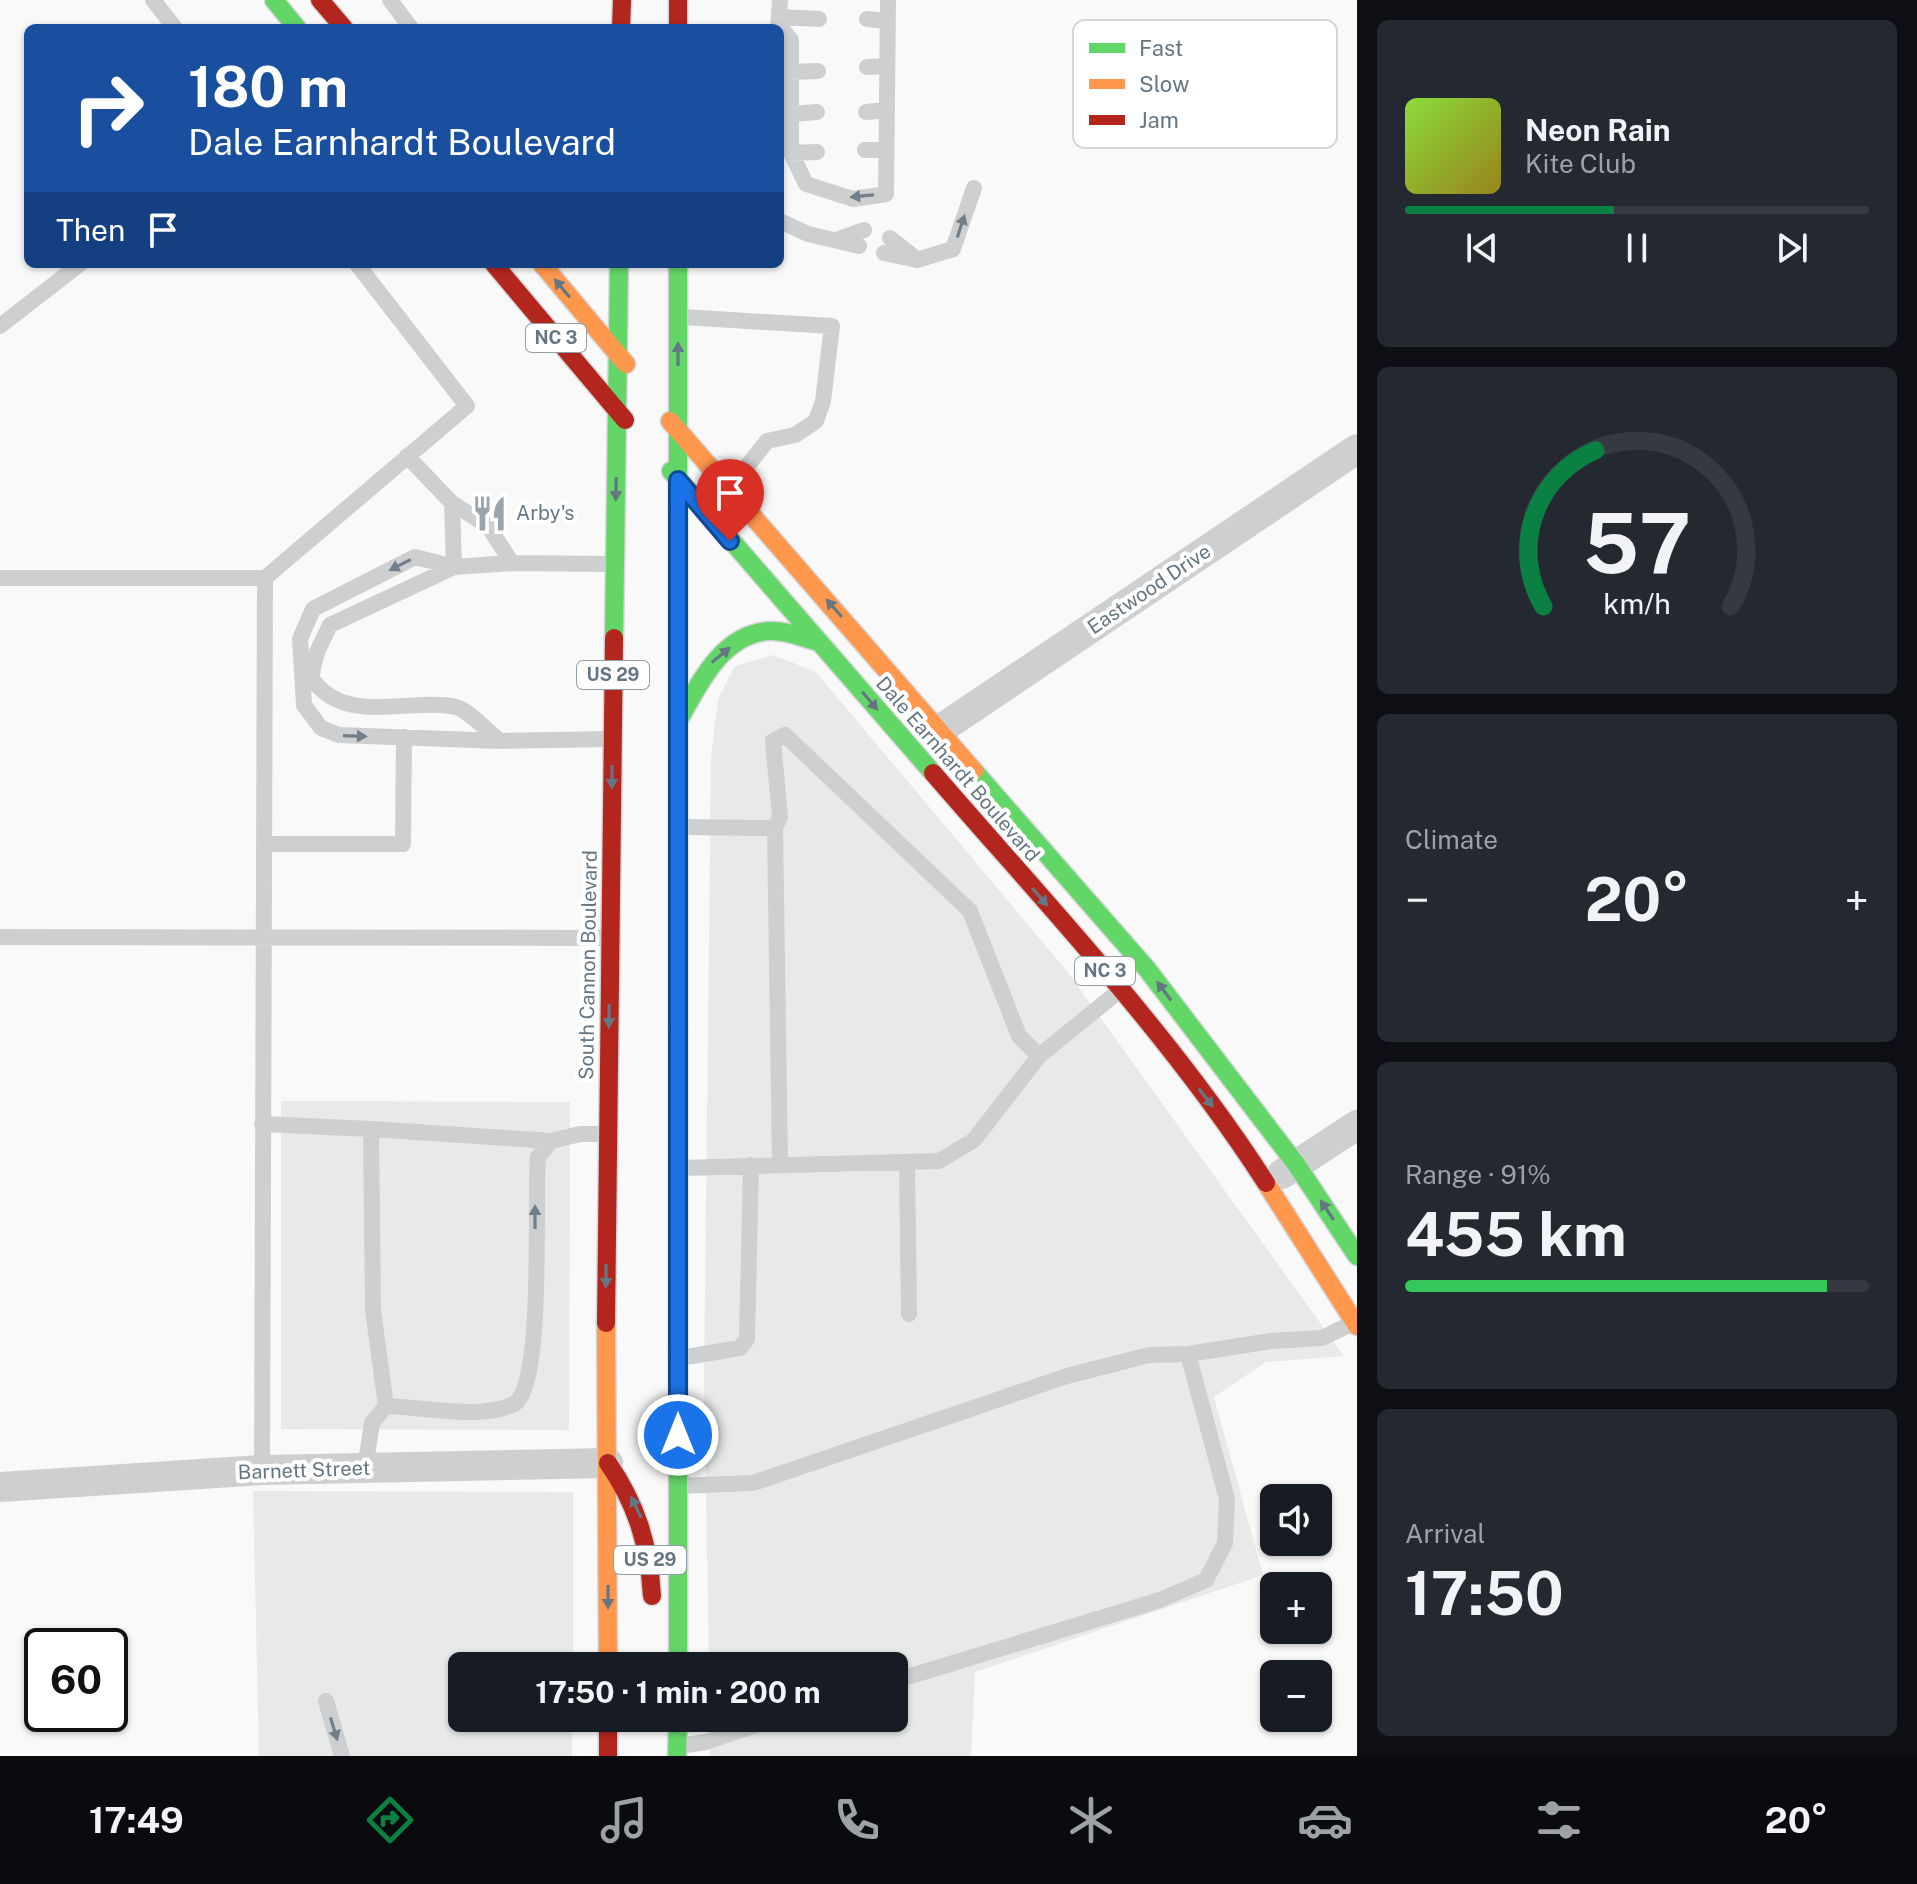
<!DOCTYPE html>
<html lang="en">
<head>
<meta charset="utf-8">
<style>
	:root { --surface:#171b24; --page:#242831; --text:#f1f3f6; --muted:#9ea1a6; --line:#363941; --accent:#0b8043 }
	body { margin:0; font-family:"Public Sans",sans-serif; background:var(--page); color:var(--text); height:100vh; display:flex; flex-direction:column; font-size:30px; white-space:nowrap }
	* { box-sizing:border-box; margin:0 }
	p { font-size:26px; color:var(--muted) }
	.icon { flex:none; width:44px; height:44px; fill:none; stroke:currentColor; stroke-width:2; stroke-linecap:round; stroke-linejoin:round }
	.map { position:relative; flex:1; overflow:hidden }
	.side { display:flex; flex-direction:column; gap:20px; padding:20px; background:#0d0f14; width:560px }
	.side>* { flex:none }
	.banner { position:absolute; left:24px; top:24px; width:760px; height:244px; border-radius:12px; box-shadow:0 2px 6px #0004; background:#1a4fa0; color:#fff; overflow:hidden }
	.tools { position:absolute; left:1260px; top:1484px; display:grid; gap:16px }
	.tools a { display:grid; place-items:center; width:72px; height:72px; border-radius:12px; background:var(--surface); box-shadow:0 2px 6px #0004; font-size:40px }
	.speed { position:absolute; left:24px; top:1628px; display:flex; gap:16px; font-size:40px; font-weight:700; text-align:center }
	.speed>* { display:grid; place-content:center; width:104px; height:104px; border-radius:50%; background:var(--surface); box-shadow:0 2px 6px #0004; line-height:1 }
	.speed .limit { border:4px solid #111; border-radius:12px; background:#fff; color:#111 }
	.pin { position:absolute; display:grid; place-items:center; width:68px; height:68px; color:#fff; margin:-82px -34px; border-radius:50% 50% 50% 0; rotate:-45deg; box-shadow:0 0 8px #0007 }
	.pin .icon { rotate:45deg }
	.me { position:absolute; width:88px; margin:-44px; rotate:0deg; stroke-linejoin:round; filter:drop-shadow(0 0 6px #0008) }
	.turn { display:flex; align-items:center; gap:28px; height:168px; padding:0 32px; font-size:36px }
	.turn .icon { width:104px; height:104px; stroke-width:2.5 }
	.turn b { display:block; font-size:56px; line-height:68px }
	.then { display:flex; align-items:center; height:76px; padding:0 32px; background:#0003; gap:16px; font-size:30px }
	.big { font-size:60px; font-weight:700; line-height:1.1 }
	.side .tile { flex:1; display:flex; flex-direction:column; justify-content:center; gap:12px; min-width:0; padding:0 28px; border-radius:12px; background:var(--page) }
	.side .dial { align-items:center; gap:0 }
	.dial svg { height:208px; overflow:visible; fill:none; stroke:var(--line); stroke-width:7; stroke-linecap:round; text-anchor:middle }
	.dial text { fill:var(--text); stroke:none }
	.song { display:flex; align-items:center; gap:24px }
	.cover { width:96px; height:96px; border-radius:12px; background:linear-gradient(135deg,hsl(90 70% 55%),hsl(50 70% 35%)) }
	.played { height:8px; border-radius:4px; background:linear-gradient(90deg,var(--accent) 45%,var(--line) 45%) }
	.keys { display:flex; justify-content:space-around; direction:ltr }
	.heat { display:flex; justify-content:space-between; align-items:center; font-size:44px; direction:ltr }
	.charge { height:12px; border-radius:6px; background:linear-gradient(90deg,#34c759 91%,var(--line) 0) }
	.trip { position:absolute; left:448px; top:1652px; width:460px; height:80px; border-radius:12px; background:var(--surface); box-shadow:0 2px 6px #0004; font-weight:700; line-height:80px; text-align:center }
	.menu { display:flex; height:128px; justify-content:space-around; align-items:center; background:#090b0e; color:var(--muted) }
	.menu .icon { width:56px; height:56px }
	.menu .current { color:var(--accent) }
	.menu b { font-size:36px; color:var(--text) }
	main { display:flex; flex:1; min-height:0 }
	.map>svg:first-child { display:block }
</style>
</head>
<body>
<main>
<div class="map">
<svg width="1357" height="1756" viewBox="0 0 1357 1756">
	<rect width="100%" height="100%" fill="#f9f9f9"/>
	<path fill="#e8e9e9" d="M 773,655 L 816,672 L 1066,970 L 1344,1356 L 1266,1362 L 1214,1397 L 1263,1575 L 975,1672 L 971,1756 L 710,1756 L 710,1718 L 894,1718 L 894,1666 L 709,1666 L 704,1382 L 711,758 L 718,699 L 735,666 Z
		M 281,1101 L 570,1102 L 569,1430 L 281,1429 Z
		M 253,1491 L 573,1492 L 573,1666 L 462,1666 L 462,1718 L 572,1718 L 572,1756 L 259,1756 Z"/>
	<g fill="none" stroke-linecap="round" stroke-linejoin="round">
		<defs>
			<path id="fast" d="M 274,0 L 297,28
				M 678,264 L 678,509
				M 671,471 L 933,773
				M 614,638 L 619,264
				M 680,718 C 700,682 723,633 770,631 C 786,630 803,638 819,642
				M 974,771 L 1147,969 L 1296,1164 L 1357,1256
				M 678,1353 L 678,1666
				M 677,1756 L 678,1718"/>
			<path id="slow" d="M 542,264 L 626,364
				M 670,421 L 974,771
				M 678,509 L 678,1029
				M 1266,1183 L 1357,1326
				M 606,1323 L 608,1666"/>
			<path id="jam" d="M 320,0 L 344,28
				M 678,0 L 678,28
				M 621,28 L 622,0
				M 494,264 L 625,420
				M 933,773 C 1047,905 1171,1035 1266,1183
				M 678,1029 L 678,1353
				M 606,1323 L 614,638
				M 608,1463 C 637,1505 649,1545 652,1596
				M 608,1718 L 608,1756"/>
		</defs>
		<use href="#fast" stroke="#d5d6d7" stroke-width="21"/>
		<use href="#slow" stroke="#d5d6d7" stroke-width="21"/>
		<use href="#jam" stroke="#d5d6d7" stroke-width="21"/>
		<path stroke="#cecfd0" stroke-width="16" d="M 153,0 L 175,28
			M 390,0 L 411,28
			M 779,17 L 819,19
			M 867,19 L 887,21
			M 779,25 L 791,40 L 791,153 L 806,184 L 853,199 L 886,194 L 888,0
			M 778,27 L 780,0
			M 867,67 L 887,66
			M 791,72 L 818,71
			M 866,112 L 886,110
			M 791,114 L 817,112
			M 865,150 L 886,150
			M 791,153 L 817,152
			M 780,221 L 808,234 L 859,246
			M 890,238 L 914,257
			M 836,240 L 864,230
			M 884,253 L 917,260 L 953,249 L 974,188
			M 682,317 L 832,326 L 823,401 L 816,421 L 795,435 L 767,441 L 730,488
			M 0,326 L 80,264
			M 407,456 L 452,503
			M 0,578 L 265,578
			M 611,739 L 500,741 L 339,735 L 321,728 L 304,705 L 300,639 L 313,609 L 415,557 L 454,567 L 512,563 L 613,564
			M 500,741 C 488,732 470,711 456,707 C 408,697 343,727 311,677 L 317,652 L 330,625 L 454,567 L 452,503 L 488,526 L 512,563
			M 680,827 L 775,828 L 780,817 L 773,741 L 785,735 L 970,911 L 1019,1036 L 1039,1056 L 1119,991
			M 775,828 L 780,1164
			M 265,844 L 403,844 L 404,737
			M 0,937 L 609,938
			M 262,1124 L 371,1129
			M 907,1162 L 909,1314
			M 680,1168 L 939,1161 L 974,1140 L 1039,1056
			M 680,1358 L 740,1348 L 747,1339 L 751,1165
			M 386,1406 L 373,1310 L 371,1129 L 551,1141 L 580,1134 L 606,1134
			M 365,1468 L 372,1423 L 386,1406 C 421,1407 484,1420 514,1404 C 545,1386 534,1198 538,1157 L 551,1141
			M 262,1470 L 265,578 L 467,406 L 357,264
			M 678,1486 L 753,1483 L 1067,1376 L 1149,1355 L 1188,1354 L 1271,1341 L 1322,1338 L 1353,1323
			M 894,1681 L 1160,1600 L 1206,1580 L 1225,1543 L 1227,1499 L 1188,1354
			M 326,1701 L 342,1756
			M 679,1746 L 706,1742 L 777,1718"/>
		<path stroke="#cecfd0" stroke-width="30" d="M 941,729 L 1357,449
			M 1282,1174 L 1357,1125
			M 0,1487 L 262,1470 L 608,1463"/>
		<use href="#fast" stroke="#63d668" stroke-width="18"/>
		<use href="#slow" stroke="#ff974d" stroke-width="18"/>
		<use href="#jam" stroke="#b3261e" stroke-width="18"/>
	</g>
	<defs><path id="oneway-solid" d="M-6-.8H1V-3.2L6.5 0L1 3.2V.8H-6Z" transform="scale(2)"/></defs>
	<g fill="#707f8b">
		<use href="#oneway-solid" transform="translate(862 196) rotate(175)"/>
		<use href="#oneway-solid" transform="translate(961 226) rotate(-72)"/>
		<use href="#oneway-solid" transform="translate(400 565) rotate(153)"/>
		<use href="#oneway-solid" transform="translate(355 736) rotate(2)"/>
		<use href="#oneway-solid" transform="translate(535 1217) rotate(-90)"/>
		<use href="#oneway-solid" transform="translate(334 1729) rotate(73)"/>
	</g>
	<g fill="#657683">
		<use href="#oneway-solid" transform="translate(562 288) rotate(-130)"/>
		<use href="#oneway-solid" transform="translate(678 354) rotate(-90)"/>
		<use href="#oneway-solid" transform="translate(616 489) rotate(91)"/>
		<use href="#oneway-solid" transform="translate(834 608) rotate(-131)"/>
		<use href="#oneway-solid" transform="translate(721 655) rotate(-39)"/>
		<use href="#oneway-solid" transform="translate(870 701) rotate(50)"/>
		<use href="#oneway-solid" transform="translate(612 777) rotate(91)"/>
		<use href="#oneway-solid" transform="translate(1040 897) rotate(49)"/>
		<use href="#oneway-solid" transform="translate(1164 991) rotate(-127)"/>
		<use href="#oneway-solid" transform="translate(609 1016) rotate(91)"/>
		<use href="#oneway-solid" transform="translate(1206 1098) rotate(52)"/>
		<use href="#oneway-solid" transform="translate(1327 1210) rotate(-124)"/>
		<use href="#oneway-solid" transform="translate(606 1276) rotate(90)"/>
		<use href="#oneway-solid" transform="translate(636 1507) rotate(-115)"/>
		<use href="#oneway-solid" transform="translate(608 1597) rotate(90)"/>
	</g>
	<g fill="none" stroke-linecap="round" stroke-linejoin="round">
		<defs>
			<path id="route" d="M 678,1435 L 678,480 L 730,541"/>
		</defs>
		<use href="#route" stroke="#114b97" stroke-width="20"/>
		<use href="#route" stroke="#1a73e8" stroke-width="14"/>
	</g>
	<defs>
		<symbol id="restaurant-bare" viewBox="-9 -9 18 18"><path d="M-5-6h1v4h1v-4h1v4h1v-4h1v5L-1.5 .5V6h-2V.5L-5-1ZM5-6V6H3V1.5H1.5Q1.5-4 5-6Z" fill="#99a4ac" stroke="#fff" stroke-width="2.5" paint-order="stroke"/></symbol>
	</defs>
	<g fill-rule="evenodd">
		<use href="#restaurant-bare" x="464" y="488" width="51" height="51"/>
	</g>
	<g text-anchor="middle" stroke-width="8" stroke-linejoin="round" paint-order="stroke">
		<g fill="#fff" stroke="#939fa8" stroke-width="2">
			<rect x="526" y="324" width="60" height="28" rx="6"/>
			<rect x="577" y="661" width="72" height="28" rx="6"/>
			<rect x="1075" y="957" width="60" height="28" rx="6"/>
			<rect x="614" y="1546" width="72" height="28" rx="6"/>
		</g>
		<g font-size="18" font-weight="bold" fill="#657683">
			<text x="556" y="344">NC 3</text>
			<text x="613" y="681">US 29</text>
			<text x="1105" y="977">NC 3</text>
			<text x="650" y="1566">US 29</text>
		</g>
		<g font-size="20" fill="#657683" stroke="#fff" text-anchor="start">
			<text x="516" y="520">Arby's</text>
		</g>
		<g font-size="20" fill="#657683" stroke="#fff">
			<text transform="translate(1149 589) rotate(-34)" y="7">Eastwood Drive</text>
			<text transform="translate(958 769) rotate(49)" y="7">Dale Earnhardt Boulevard</text>
			<text transform="translate(588 965) rotate(-89)" y="7">South Cannon Boulevard</text>
			<text transform="translate(304 1470) rotate(-2)" y="7">Barnett Street</text>
		</g>
	</g>
	<rect x="1073" y="20" width="264" height="128" rx="12" fill="#fff" stroke="#d1d6da" stroke-width="2"/>
	<rect x="1089" y="43" width="36" height="10" fill="#63d668"/>
	<rect x="1089" y="79" width="36" height="10" fill="#ff974d"/>
	<rect x="1089" y="115" width="36" height="10" fill="#b3261e"/>
	<g font-size="22" fill="#657683">
		<text x="1139" y="56">Fast</text>
		<text x="1139" y="92">Slow</text>
		<text x="1139" y="128">Jam</text>
	</g>
</svg>
<div class="tools">
<a><svg class="icon" aria-label="sound" viewBox="0 0 24 24"><path d="M4 9h4l5-4v14l-5-4H4zM17 9q2 3 0 6"/></svg></a>
<a>+</a>
<a>−</a>
</div>
<div class="speed"><div class="limit">60</div></div>
<div class="pin" style="left:730px;top:541px;background:#d93025"><svg class="icon" aria-label="arrive" viewBox="0 0 24 24"><path d="M6 21V4h12l-3 4 3 4H6"/></svg></div>
<svg class="me" style="left:678px;top:1435px" viewBox="-20 -20 40 40"><circle r="17" fill="#1a73e8" stroke="#fff" stroke-width="3"/><path d="M0-11L8 9 0 5-8 9z" fill="#fff"/></svg>
<div class="trip">17:50 · 1 min · 200 m</div>
<div class="banner">
<div class="turn"><svg class="icon" aria-label="right" viewBox="0 0 24 24"><path d="M7 20v-9h11M14 6l5 5-5 5"/></svg><div><b>180 m</b>Dale Earnhardt Boulevard</div></div>
<div class="then">Then<svg class="icon" aria-label="arrive" viewBox="0 0 24 24"><path d="M6 21V4h12l-3 4 3 4H6"/></svg></div>
</div>
</div>
<section class="side">
<div class="tile">
<div class="song"><i class="cover"></i><div><b>Neon Rain</b><p>Kite Club</p></div></div>
<div class="played"></div>
<div class="keys"><svg class="icon" aria-label="previous" viewBox="0 0 24 24"><path d="M18 5L8 12l10 7zM5 5v14"/></svg><svg class="icon" aria-label="pause" viewBox="0 0 24 24"><path d="M8 5v14M16 5v14"/></svg><svg class="icon" aria-label="next" viewBox="0 0 24 24"><path d="M6 5l10 7-10 7zM19 5v14"/></svg></div>
</div>
<div class="tile dial"><svg viewBox="0 0 100 80">
<path d="M14 69A42 42 0 1 1 86 69"/>
<path d="M14 69A42 42 0 0 1 34 9" stroke="#0b8043"/>
<text x="50" y="56" font-size="32" font-weight="700">57</text>
<text x="50" y="72" font-size="11">km/h</text>
</svg></div>
<div class="tile"><p>Climate</p>
<div class="heat"><a>−</a><b class="big">20°</b><a>+</a></div>
</div>
<div class="tile"><p>Range · 91%</p><b class="big">455 km</b><div class="charge"></div></div>
<div class="tile"><p>Arrival</p><b class="big">17:50</b></div>
</section>
</main>
<nav class="menu">
<b>17:49</b>
<svg class="icon current" aria-label="directions" viewBox="0 0 24 24"><path d="M12 3l9 9-9 9-9-9zM9 14v-3h6M13 9l2 2-2 2"/></svg>
<svg class="icon" aria-label="music" viewBox="0 0 24 24"><path d="M9 18V5l10-2v13"/><circle cx="6" cy="18" r="3"/><circle cx="16" cy="16" r="3"/></svg>
<svg class="icon" aria-label="phone" viewBox="0 0 24 24"><path d="M5 4h4l2 5-3 2q2 4 5 5l2-3 5 2v4C11 20 4 13 5 4z"/></svg>
<svg class="icon" aria-label="climate" viewBox="0 0 24 24"><path d="M12 3v18M4 7l16 10M4 17L20 7"/></svg>
<svg class="icon" aria-label="car" viewBox="0 0 24 24"><path d="M5 17H2v-5l4-1 3-4h7l3 4 3 1v5h-3M9 17h6M6 11h13"/><circle cx="7" cy="17" r="2"/><circle cx="17" cy="17" r="2"/></svg>
<svg class="icon" aria-label="filters" viewBox="0 0 24 24"><path d="M4 7h16M4 17h16"/><circle cx="9" cy="7" r="2"/><circle cx="15" cy="17" r="2"/></svg>
<b>20°</b>
</nav>
</body>
</html>
